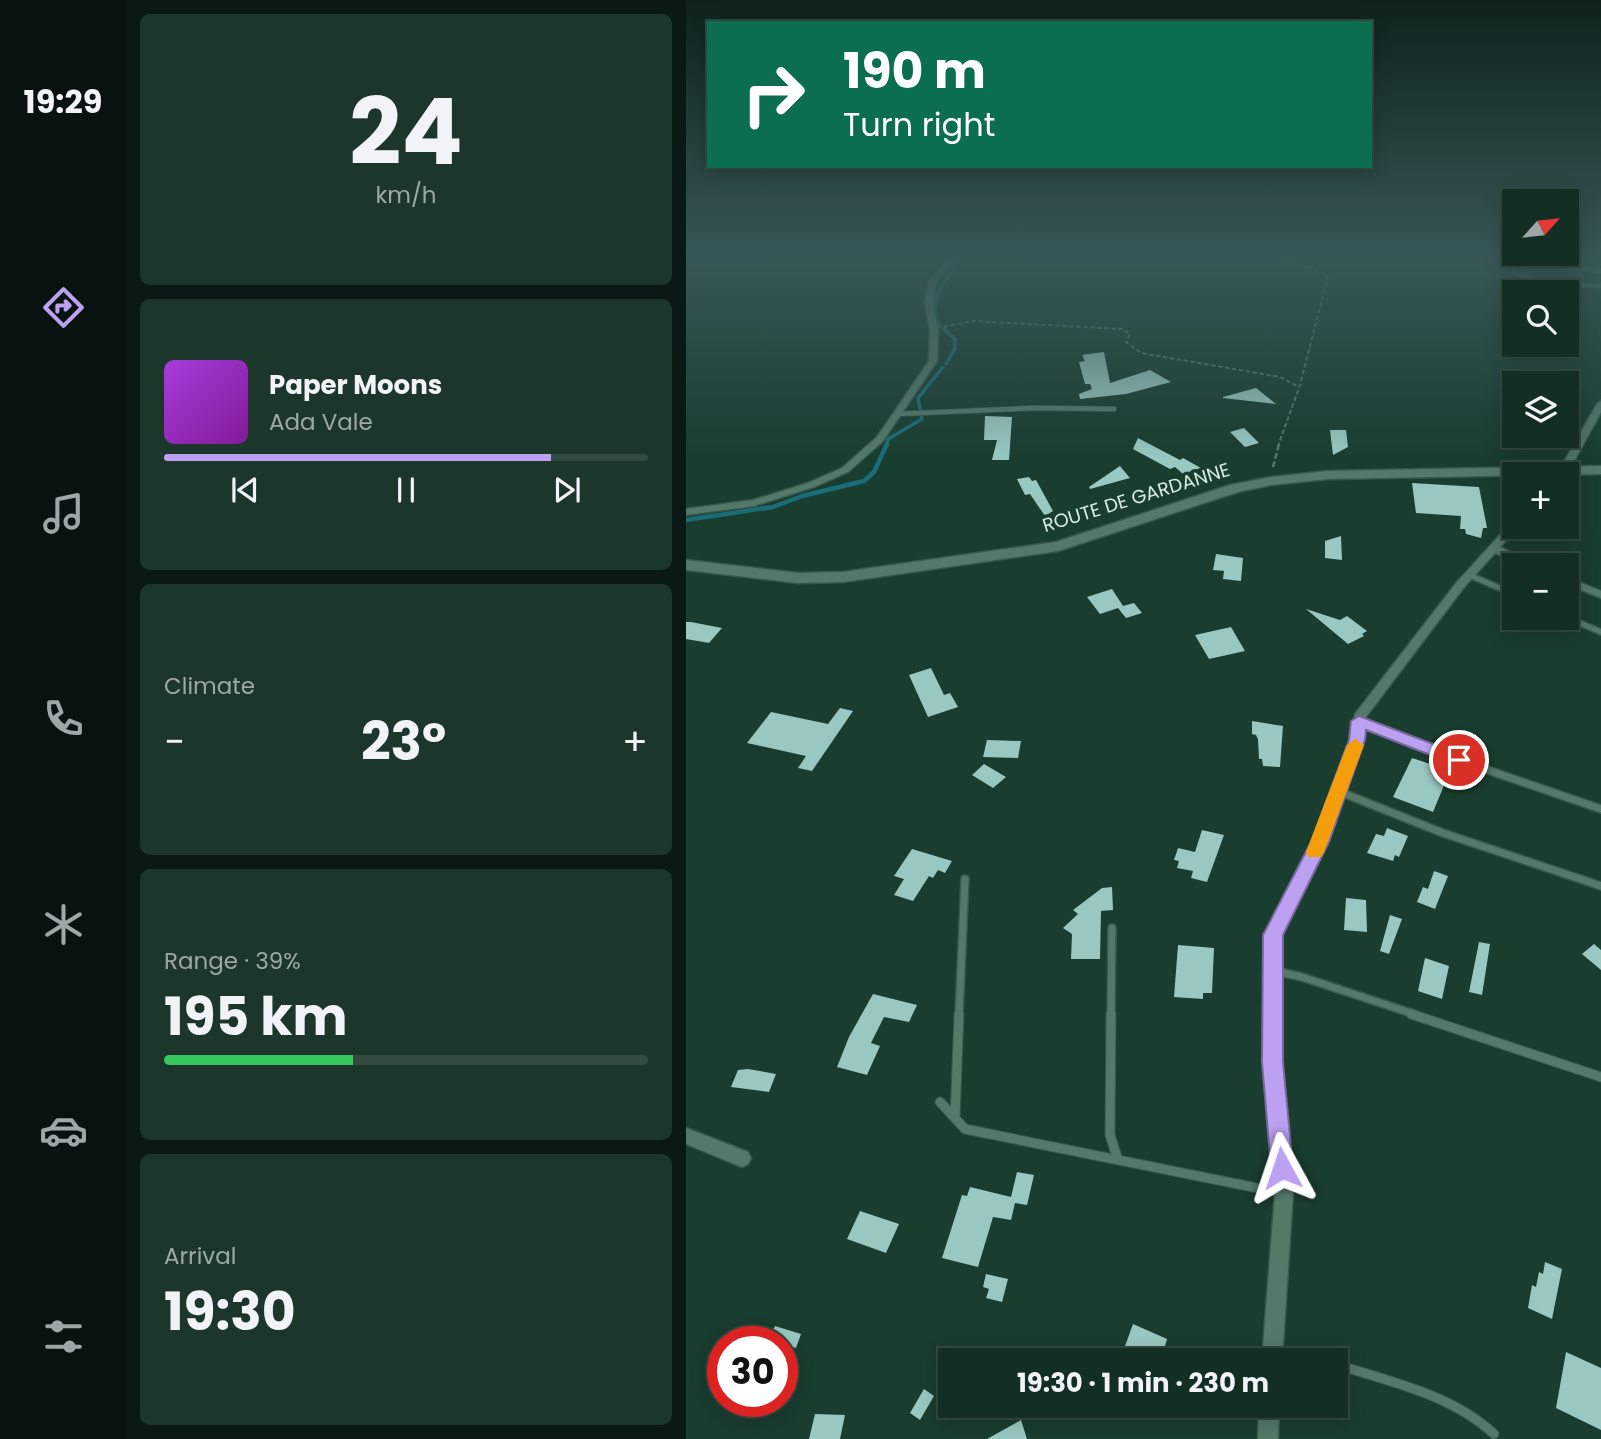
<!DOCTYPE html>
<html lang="en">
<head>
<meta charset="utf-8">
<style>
	:root { --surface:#132e23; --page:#1c362b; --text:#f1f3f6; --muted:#9da8a6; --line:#324a41; --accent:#bca0f2 }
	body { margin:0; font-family:Poppins,sans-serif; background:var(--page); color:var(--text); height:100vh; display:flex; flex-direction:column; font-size:26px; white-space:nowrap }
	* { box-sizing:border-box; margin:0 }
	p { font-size:23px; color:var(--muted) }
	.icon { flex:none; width:38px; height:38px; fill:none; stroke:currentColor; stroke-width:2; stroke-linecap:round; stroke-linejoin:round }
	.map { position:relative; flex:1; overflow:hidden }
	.details { display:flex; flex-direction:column; gap:14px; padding:14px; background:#0a1913; width:560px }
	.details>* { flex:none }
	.hud { position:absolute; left:21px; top:21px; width:665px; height:147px; border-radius:0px; box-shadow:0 4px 18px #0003,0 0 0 2px var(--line); background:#0b6e4f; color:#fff; overflow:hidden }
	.needle { width:46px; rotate:63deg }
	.buttons { position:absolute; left:816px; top:189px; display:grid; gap:14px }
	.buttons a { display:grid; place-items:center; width:77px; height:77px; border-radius:0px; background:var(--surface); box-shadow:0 4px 18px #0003,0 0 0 2px var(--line); font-size:35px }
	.speed { position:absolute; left:21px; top:1326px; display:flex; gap:14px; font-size:35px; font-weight:700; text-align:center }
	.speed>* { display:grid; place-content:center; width:91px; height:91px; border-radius:50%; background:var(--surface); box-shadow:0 4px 18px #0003,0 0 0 2px var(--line); line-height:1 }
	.speed .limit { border:10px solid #d22; background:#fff; color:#111 }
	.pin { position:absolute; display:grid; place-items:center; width:60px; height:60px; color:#fff; margin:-30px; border:4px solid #fff; border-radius:50%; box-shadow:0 2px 7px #0007 }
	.me { position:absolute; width:77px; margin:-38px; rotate:355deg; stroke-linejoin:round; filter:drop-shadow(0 0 5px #0008) }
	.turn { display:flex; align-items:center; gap:24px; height:147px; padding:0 21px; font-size:32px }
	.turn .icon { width:91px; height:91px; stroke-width:2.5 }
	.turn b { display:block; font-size:49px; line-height:60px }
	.big { font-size:52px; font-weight:700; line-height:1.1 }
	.details .widget { flex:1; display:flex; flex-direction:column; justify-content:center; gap:10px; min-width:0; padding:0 24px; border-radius:10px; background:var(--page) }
	.details .dial { align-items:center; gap:0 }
	.dial b { font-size:91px; line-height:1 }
	.song { display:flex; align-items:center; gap:21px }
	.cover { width:84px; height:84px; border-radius:10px; background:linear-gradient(135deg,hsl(280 70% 55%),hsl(290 70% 35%)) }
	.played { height:7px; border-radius:4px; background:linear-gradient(90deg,var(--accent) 80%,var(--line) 80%) }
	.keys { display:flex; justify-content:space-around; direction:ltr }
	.heat { display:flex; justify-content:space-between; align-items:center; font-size:38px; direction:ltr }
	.charge { height:10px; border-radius:5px; background:linear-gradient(90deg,#34c759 39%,var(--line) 0) }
	.trip { position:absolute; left:252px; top:1348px; width:410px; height:70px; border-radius:0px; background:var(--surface); box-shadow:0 4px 18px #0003,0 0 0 2px var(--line); font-weight:700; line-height:70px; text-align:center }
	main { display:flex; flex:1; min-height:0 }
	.menu { display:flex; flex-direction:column; width:126px; justify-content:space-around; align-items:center; background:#08120e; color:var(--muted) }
	.menu .icon { width:49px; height:49px }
	.menu .active { color:var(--accent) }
	.menu b { font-size:32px; color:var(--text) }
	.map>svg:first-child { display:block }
</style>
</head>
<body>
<main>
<nav class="menu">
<b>19:29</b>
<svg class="icon active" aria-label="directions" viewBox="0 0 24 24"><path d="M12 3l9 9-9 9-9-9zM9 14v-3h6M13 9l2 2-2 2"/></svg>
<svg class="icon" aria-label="music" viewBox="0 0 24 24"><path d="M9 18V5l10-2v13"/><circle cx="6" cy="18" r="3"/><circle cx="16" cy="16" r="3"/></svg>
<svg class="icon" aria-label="phone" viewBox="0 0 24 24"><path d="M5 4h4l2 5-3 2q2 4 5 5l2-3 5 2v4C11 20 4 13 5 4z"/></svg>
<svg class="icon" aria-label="climate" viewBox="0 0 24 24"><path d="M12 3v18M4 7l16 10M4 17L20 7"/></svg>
<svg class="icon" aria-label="car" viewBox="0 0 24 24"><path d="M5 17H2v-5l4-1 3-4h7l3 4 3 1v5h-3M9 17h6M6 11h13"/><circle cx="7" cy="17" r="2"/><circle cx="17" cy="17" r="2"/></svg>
<svg class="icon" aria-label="filters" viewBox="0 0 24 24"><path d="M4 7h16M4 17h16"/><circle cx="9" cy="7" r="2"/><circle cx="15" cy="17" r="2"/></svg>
</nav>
<section class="details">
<div class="widget dial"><b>24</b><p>km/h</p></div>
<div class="widget">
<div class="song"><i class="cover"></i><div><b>Paper Moons</b><p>Ada Vale</p></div></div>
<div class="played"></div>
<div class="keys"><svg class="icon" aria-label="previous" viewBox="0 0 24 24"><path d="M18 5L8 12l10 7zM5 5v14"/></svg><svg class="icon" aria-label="pause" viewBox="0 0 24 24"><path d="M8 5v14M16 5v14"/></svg><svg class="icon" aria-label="next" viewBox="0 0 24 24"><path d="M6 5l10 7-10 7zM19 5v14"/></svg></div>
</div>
<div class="widget"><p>Climate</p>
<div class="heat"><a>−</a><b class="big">23°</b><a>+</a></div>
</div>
<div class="widget"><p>Range · 39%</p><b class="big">195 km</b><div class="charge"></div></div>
<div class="widget"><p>Arrival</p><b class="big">19:30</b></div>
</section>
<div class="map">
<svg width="915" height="1439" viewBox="0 0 915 1439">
	<rect width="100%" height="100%" fill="#193d2f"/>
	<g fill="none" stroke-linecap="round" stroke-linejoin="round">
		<path stroke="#196d78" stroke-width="3.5" d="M 254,327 C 239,301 260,278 277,258
			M 258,329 L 269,339 L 269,348 L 260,364
			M 201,446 L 202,439 L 236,419 L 232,398 L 257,367"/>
		<path stroke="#196d78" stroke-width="4.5" d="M 0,520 L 87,507 L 116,496 L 178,481 L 188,472 L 201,444"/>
	</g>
	<path fill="#99c7c1" d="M 418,352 L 424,383 L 464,370 L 485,382 L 440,394 L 394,399 L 393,394 L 406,389 L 404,384 L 399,384 L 393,362 L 399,361 L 396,355 Z
		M 570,388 L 590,404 L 537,398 L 537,397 Z
		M 299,416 L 326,417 L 323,460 L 306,460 L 311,440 L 298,440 Z
		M 558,428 L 573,443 L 559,447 L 544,432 Z
		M 644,430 L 660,430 L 662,447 L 647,455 Z
		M 452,438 L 494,460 L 497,458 L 515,468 L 497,474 L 489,467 L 484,469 L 447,449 Z
		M 434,466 L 444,478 L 404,489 L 403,487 Z
		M 343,477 L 346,481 L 350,480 L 367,511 L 359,516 L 344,494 L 339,495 L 331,479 Z
		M 726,483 L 793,487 L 801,528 L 797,528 L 795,538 L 780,534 L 779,529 L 774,529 L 775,516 L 730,513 Z
		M 655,536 L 656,560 L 639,558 L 639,541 Z
		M 530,554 L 557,558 L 555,581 L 537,579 L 538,571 L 527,570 Z
		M 426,589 L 437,606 L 448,603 L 456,613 L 440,618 L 432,608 L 414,614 L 401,597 Z
		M 620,609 L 654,620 L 661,616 L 681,631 L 676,634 L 678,636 L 662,644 Z
		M 0,622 L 5,622 L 36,628 L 23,643 L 0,639 Z
		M 545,627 L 559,651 L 523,659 L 509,635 Z
		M 245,668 L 258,695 L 264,693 L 272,707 L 242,717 L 223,675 Z
		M 154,708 L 167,711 L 126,771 L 112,768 L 120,756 L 61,743 L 85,712 L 142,724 Z
		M 566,721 L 597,726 L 594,767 L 577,766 L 576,759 L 573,759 L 572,739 L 570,735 L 566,734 Z
		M 301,740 L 335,741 L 332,758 L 297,757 Z
		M 726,758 L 775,774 L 769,786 L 759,783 L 747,812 L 707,797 Z
		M 298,764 L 320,777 L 307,788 L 286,775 Z
		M 701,828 L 722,836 L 713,857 L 709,855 L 707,861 L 681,853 L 690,834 L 698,836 Z
		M 516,830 L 538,835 L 521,882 L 505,878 L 507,871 L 491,868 L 493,861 L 488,860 L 492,848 L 509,852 Z
		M 226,849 L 266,861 L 259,873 L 252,870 L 247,878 L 243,876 L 227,901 L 208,895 L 218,879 L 208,876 Z
		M 748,871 L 762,876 L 749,909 L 731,902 L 737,887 L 742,889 Z
		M 426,887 L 427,910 L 415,911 L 414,959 L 385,959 L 386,934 L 377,928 L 392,914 L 387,910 L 416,888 Z
		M 660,898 L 680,900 L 681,932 L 658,930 Z
		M 704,915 L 716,919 L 703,954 L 694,951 Z
		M 793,942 L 804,944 L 796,995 L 783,992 Z
		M 908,944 L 915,950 L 915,970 L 896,954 Z
		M 492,945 L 528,948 L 526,993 L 517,993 L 517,999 L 488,997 Z
		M 739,958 L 763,966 L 756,999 L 732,991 Z
		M 187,994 L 231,1005 L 223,1022 L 198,1017 L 185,1043 L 194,1046 L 181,1075 L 151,1067 L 163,1037 Z
		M 52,1070 L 62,1069 L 90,1074 L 83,1092 L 45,1087 Z
		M 331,1172 L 348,1175 L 341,1205 L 329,1203 L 325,1220 L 307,1217 L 292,1267 L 256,1258 L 276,1195 L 281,1196 L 284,1187 L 325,1197 Z
		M 174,1211 L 213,1224 L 200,1253 L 161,1239 Z
		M 859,1262 L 876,1269 L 866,1319 L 842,1308 L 846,1285 L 850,1287 L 853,1272 L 857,1274 Z
		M 300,1274 L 322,1279 L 316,1302 L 300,1298 L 303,1289 L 297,1287 Z
		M 447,1324 L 481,1339 L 475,1360 L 434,1360 Z
		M 89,1326 L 115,1334 L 110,1348 L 83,1340 Z
		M 880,1352 L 915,1368 L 915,1430 L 870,1408 Z
		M 238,1389 L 248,1396 L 234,1420 L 224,1413 Z
		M 129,1414 L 159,1415 L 154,1439 L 123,1439 Z
		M 335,1420 L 341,1439 L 301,1439 Z"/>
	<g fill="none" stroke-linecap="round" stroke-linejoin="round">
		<defs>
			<path id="lane-far3" d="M 915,271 L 853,260 L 832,266 L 828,272 L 859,283 L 915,286
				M 211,414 L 349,408 L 428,409"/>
			<path id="lane-far2" d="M 783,575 L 828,594
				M 880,617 L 915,632"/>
			<path id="lane-far1" d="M 673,721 L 726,744 L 915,809
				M 652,791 L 757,833 L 915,886
				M 589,971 L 616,977 L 731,1015
				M 273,1015 L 279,879
				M 425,1015 L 426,928"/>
			<path id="lane" d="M 425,1014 L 424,1135 L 432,1160
				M 725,1014 L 915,1077
				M 254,1102 L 279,1129 L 596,1193
				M 269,1118 L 273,1014
				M 588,1350 L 636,1360
				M 649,1364 C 704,1382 765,1394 808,1434"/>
			<path id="street" d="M 264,258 L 270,258 L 251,281 L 247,303 L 252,331 L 251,361 L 197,441 L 162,472 L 128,487 L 68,506 L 0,515 L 0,509 L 67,500 L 122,483 L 156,468 L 191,437 L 243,361 L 244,331 L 239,303 L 243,281 Z
				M 915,401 L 915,412 L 881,474 L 871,474 L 911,404 Z
				M 828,523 L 828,527 L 832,527 L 814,547 L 852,565 L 839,565 L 809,553 L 779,586 L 679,718 L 677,740 L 641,842 L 594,935 L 595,1062 L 607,1193 L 596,1360 L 576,1360 L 589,1193 L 579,1062 L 580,935 L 627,842 L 665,740 L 669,714 L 771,582 L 824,524 Z
				M 880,577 L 915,591 L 915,598 L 880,584 Z
				M 0,1128 L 62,1152 L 65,1158 L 62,1164 L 56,1167 L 0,1144 Z
				M 573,1405 L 593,1405 L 592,1439 L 572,1439 Z"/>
			<path id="secondary" d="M 915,466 L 915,474 L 642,479 L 585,485 L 552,492 L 372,551 L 157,582 L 112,583 L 0,570 L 0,560 L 112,573 L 157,572 L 370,542 L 544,485 L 585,477 L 642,471 Z"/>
		</defs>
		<use href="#lane-far3" stroke="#38584c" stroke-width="6"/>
		<use href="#lane-far2" stroke="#38584c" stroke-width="8"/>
		<use href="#lane-far1" stroke="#38584c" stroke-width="10"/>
		<use href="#lane" stroke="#38584c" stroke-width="11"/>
		<use href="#street" stroke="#38584c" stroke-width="3"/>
		<use href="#secondary" stroke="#38584c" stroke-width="3"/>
		<path stroke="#577569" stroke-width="2" stroke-dasharray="4.5 2.5" stroke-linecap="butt" d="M 581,258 L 624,267 L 642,276 L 614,385 L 592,446
			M 258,327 L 286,321 L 436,329 L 444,334 L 440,342 L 455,353 L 594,377 L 613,387"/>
		<path stroke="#577569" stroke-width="2.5" stroke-dasharray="6 2.5" stroke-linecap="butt" d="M 587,467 L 593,444"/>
		<use href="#lane-far3" stroke="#547969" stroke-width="4.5"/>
		<use href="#lane-far2" stroke="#547969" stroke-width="5"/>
		<use href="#lane-far1" stroke="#547969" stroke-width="7"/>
		<use href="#lane" stroke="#547969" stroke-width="9"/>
		<use href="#street" fill="#547969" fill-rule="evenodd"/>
		<use href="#secondary" fill="#547969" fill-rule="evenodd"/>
	</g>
	<linearGradient id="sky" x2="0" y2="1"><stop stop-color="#0e221a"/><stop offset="0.56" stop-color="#385758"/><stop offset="1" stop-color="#385758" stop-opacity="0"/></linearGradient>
	<rect width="915" height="459" fill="url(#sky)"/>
	<path fill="#bca0f2" stroke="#7a689d" stroke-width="2" d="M 673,716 L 779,756 L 781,760 L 773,766 L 680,730 L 679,740 L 643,842 L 597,935 L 597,1062 L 607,1168 L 604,1176 L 596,1179 L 588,1176 L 585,1168 L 576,1062 L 577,935 L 625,842 L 663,740 L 665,721 Z"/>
	<path fill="#f59e0b" d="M 669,739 L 678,745 L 638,852 L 635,857 L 622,857 L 620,852 L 661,745 Z"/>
	<g text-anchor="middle" stroke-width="7" stroke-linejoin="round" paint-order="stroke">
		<g font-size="19" fill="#d8ece3" stroke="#193d2f">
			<text transform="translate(450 497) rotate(-17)" y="7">ROUTE DE GARDANNE</text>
		</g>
	</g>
</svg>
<div class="buttons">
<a><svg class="needle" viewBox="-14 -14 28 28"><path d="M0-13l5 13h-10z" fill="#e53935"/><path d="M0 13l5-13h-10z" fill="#9da8a6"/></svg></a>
<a><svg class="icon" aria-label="search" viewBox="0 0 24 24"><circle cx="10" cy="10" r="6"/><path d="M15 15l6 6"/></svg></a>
<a><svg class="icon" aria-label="layers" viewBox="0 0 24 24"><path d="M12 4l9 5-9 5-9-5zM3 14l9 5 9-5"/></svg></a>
<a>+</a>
<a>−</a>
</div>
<div class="speed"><div class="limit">30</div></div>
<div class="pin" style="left:773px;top:760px;background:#d93025"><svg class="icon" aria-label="arrive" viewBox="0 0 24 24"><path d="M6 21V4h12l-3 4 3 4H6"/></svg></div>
<svg class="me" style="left:596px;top:1168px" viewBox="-20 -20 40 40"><path d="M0-17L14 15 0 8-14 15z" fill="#bca0f2" stroke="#fff" stroke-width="4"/></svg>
<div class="trip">19:30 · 1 min · 230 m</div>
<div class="hud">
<div class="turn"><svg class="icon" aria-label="right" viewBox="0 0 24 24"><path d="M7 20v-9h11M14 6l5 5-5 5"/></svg><div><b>190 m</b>Turn right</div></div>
</div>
</div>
</main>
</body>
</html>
